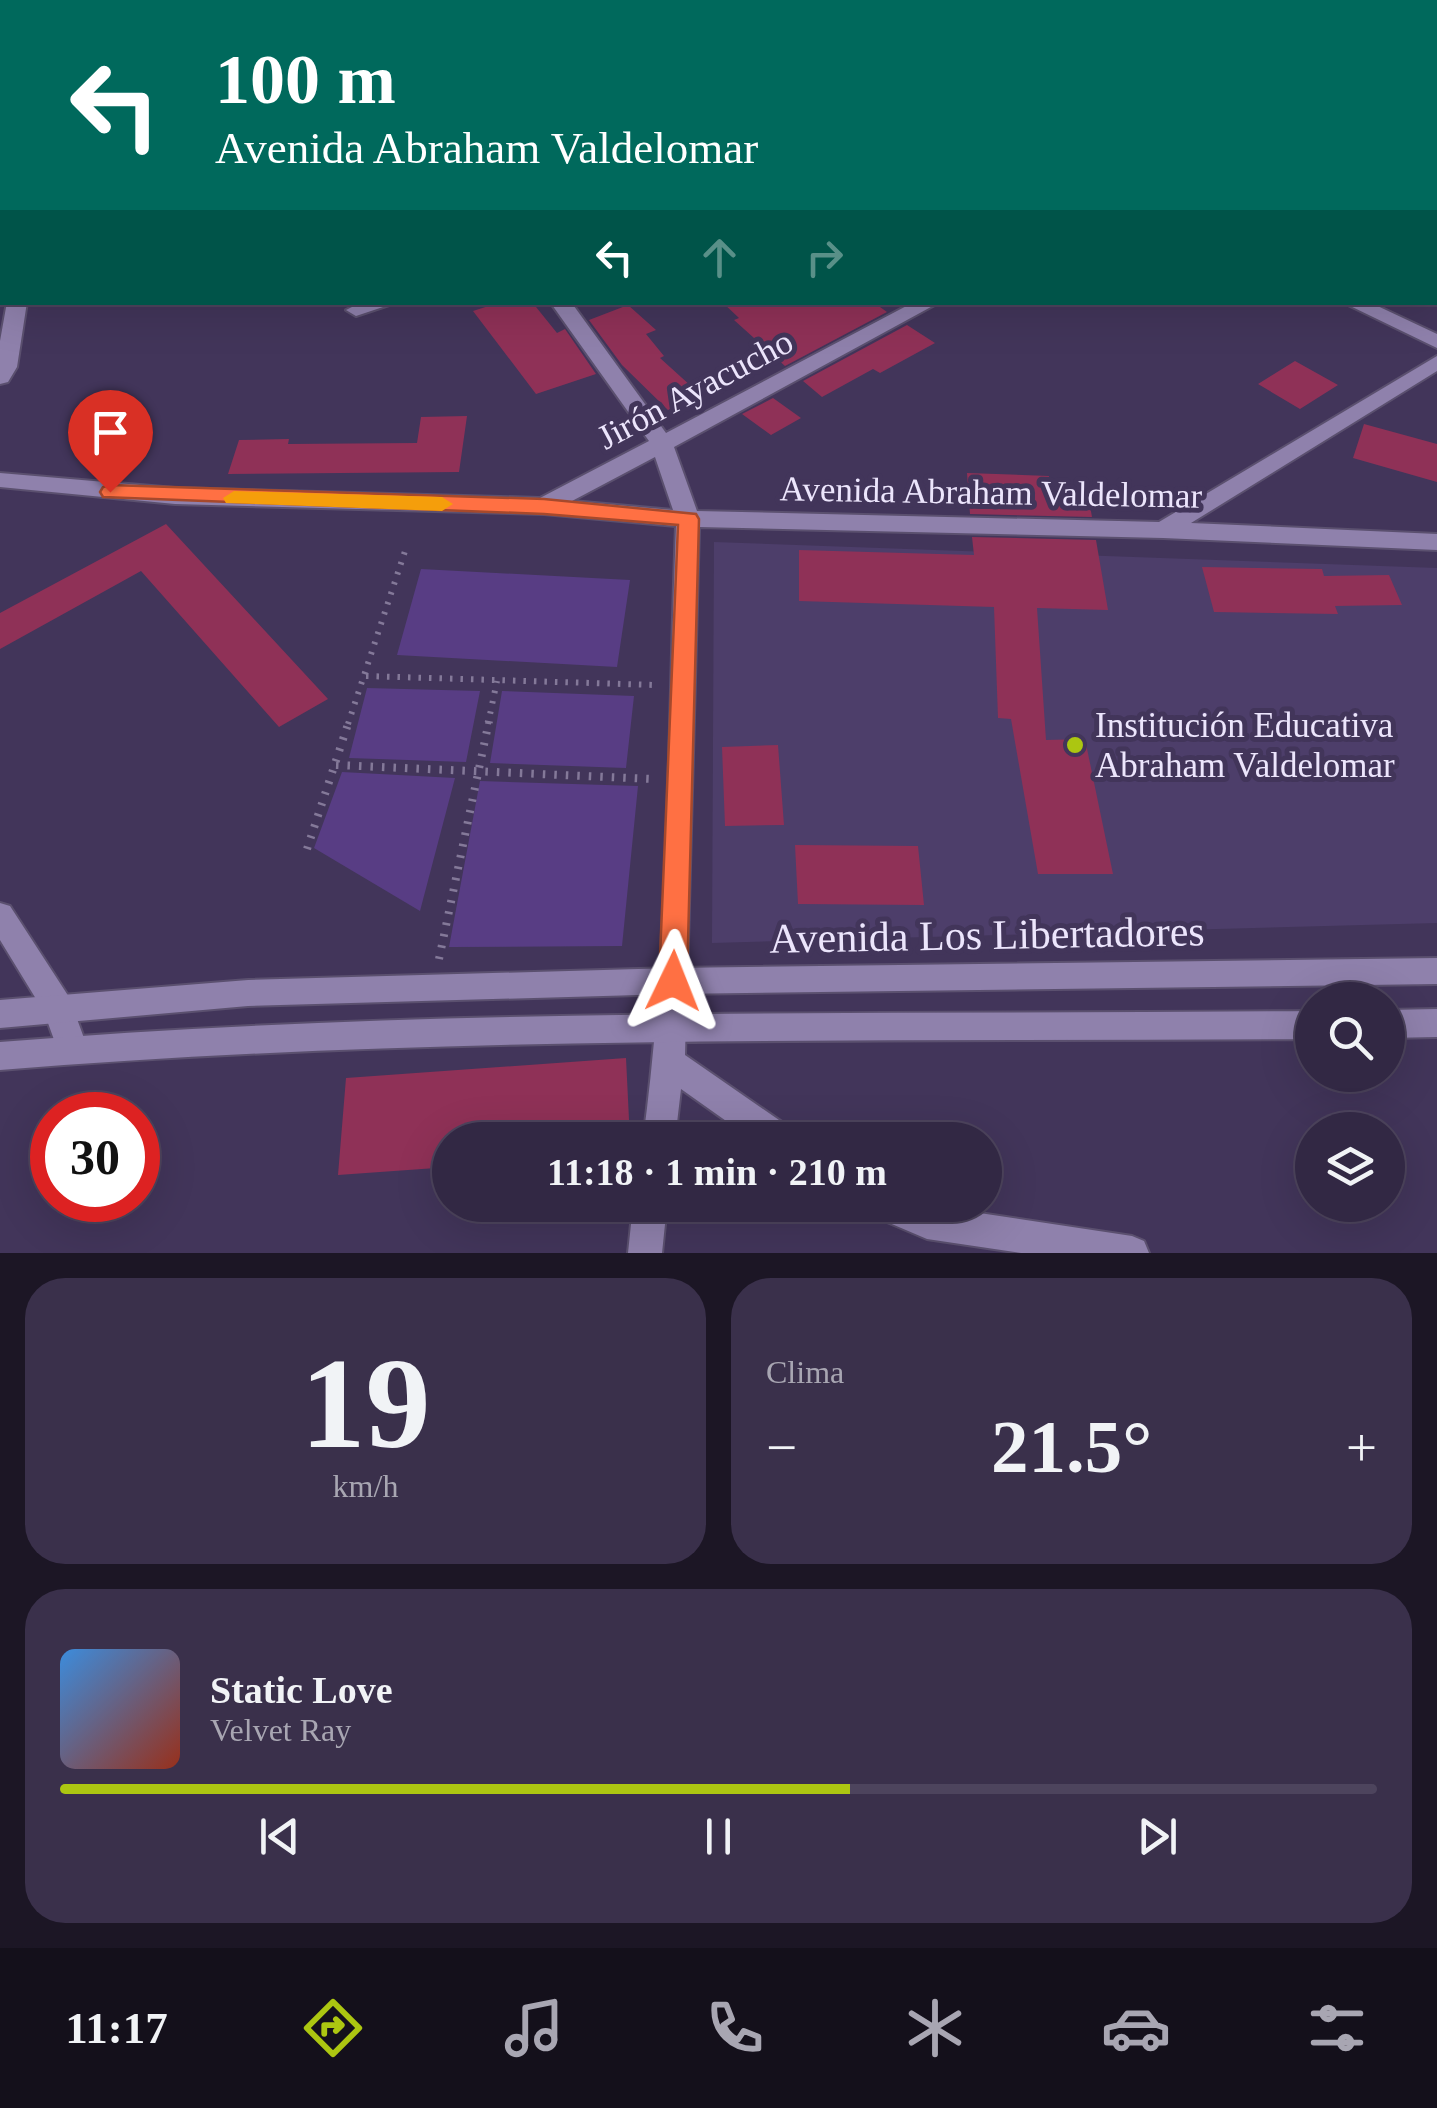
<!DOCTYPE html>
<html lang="es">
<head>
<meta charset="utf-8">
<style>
	:root { --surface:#322844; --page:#3a304b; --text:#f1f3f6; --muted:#a8a6b2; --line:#4d445d; --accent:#acc611 }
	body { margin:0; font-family:"Times New Roman",serif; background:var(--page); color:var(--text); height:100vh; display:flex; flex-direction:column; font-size:38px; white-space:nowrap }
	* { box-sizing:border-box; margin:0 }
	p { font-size:32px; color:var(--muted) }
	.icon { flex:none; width:55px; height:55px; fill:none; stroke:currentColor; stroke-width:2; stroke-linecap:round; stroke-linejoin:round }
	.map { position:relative; height:1253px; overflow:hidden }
	.panel { display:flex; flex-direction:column; gap:25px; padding:25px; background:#1c1625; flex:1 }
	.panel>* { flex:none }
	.banner { position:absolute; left:0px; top:0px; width:1438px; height:305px; box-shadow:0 10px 40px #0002,0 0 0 2px var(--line); background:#00695c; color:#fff; overflow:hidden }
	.tools { position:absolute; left:1295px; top:982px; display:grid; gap:20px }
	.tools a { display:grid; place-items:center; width:110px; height:110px; border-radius:50%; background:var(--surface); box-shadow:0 10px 40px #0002,0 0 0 2px var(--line); font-size:50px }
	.speed { position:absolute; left:30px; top:1092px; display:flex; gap:20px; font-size:50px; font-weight:700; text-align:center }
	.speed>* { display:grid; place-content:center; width:130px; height:130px; border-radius:50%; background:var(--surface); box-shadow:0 10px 40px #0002,0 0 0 2px var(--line); line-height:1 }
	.speed .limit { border:15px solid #d22; background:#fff; color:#111 }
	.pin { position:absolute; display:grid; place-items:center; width:85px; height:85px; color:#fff; margin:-102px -42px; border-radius:50% 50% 50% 0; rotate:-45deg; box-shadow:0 0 10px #0007 }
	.pin .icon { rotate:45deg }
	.me { position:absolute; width:110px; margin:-55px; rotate:2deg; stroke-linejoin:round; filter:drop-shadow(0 0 8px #0008) }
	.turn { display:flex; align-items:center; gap:35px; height:210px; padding:0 50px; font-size:45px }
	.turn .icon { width:130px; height:130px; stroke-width:2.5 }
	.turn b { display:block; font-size:70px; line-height:85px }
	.lanes { display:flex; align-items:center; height:95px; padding:0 50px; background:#0003; justify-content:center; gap:50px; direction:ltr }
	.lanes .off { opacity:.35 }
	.big { font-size:75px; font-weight:800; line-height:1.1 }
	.panel .card { flex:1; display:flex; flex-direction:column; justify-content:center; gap:15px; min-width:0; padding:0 35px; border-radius:40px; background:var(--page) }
	.panel .dial { align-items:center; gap:0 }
	.dial b { font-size:130px; line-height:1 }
	.song { display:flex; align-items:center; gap:30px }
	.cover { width:120px; height:120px; border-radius:15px; background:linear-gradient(135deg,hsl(210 70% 55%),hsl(10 70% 35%)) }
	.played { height:10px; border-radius:5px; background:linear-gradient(90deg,var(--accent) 60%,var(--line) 60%) }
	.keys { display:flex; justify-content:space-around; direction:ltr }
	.heat { display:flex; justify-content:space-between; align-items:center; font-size:55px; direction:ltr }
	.panel .tiles { flex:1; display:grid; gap:25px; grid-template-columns:1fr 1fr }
	.card:last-child { grid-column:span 2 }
	.trip { position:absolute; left:432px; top:1122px; width:570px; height:100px; border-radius:50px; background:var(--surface); box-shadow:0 10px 40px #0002,0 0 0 2px var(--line); font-weight:800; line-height:100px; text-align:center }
	.tabs { display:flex; height:160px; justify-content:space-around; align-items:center; background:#14101b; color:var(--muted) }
	.tabs .icon { width:70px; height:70px }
	.tabs .active { color:var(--accent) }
	.tabs b { font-size:45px; color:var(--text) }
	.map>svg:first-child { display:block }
</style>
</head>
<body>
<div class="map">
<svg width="1437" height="1253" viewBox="0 0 1437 1253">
	<rect width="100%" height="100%" fill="#42355a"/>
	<path fill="#4d3e6a" d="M 714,542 L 1437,568 L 1437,923 L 712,943 Z"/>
	<path fill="#583d84" d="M 421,569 L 630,580 L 617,667 L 397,655 Z
		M 367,688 L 480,691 L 466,762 L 349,758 Z
		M 502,691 L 634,696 L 626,768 L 490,763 Z
		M 342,772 L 455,778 L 420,911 L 314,848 Z
		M 480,781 L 638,786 L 622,946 L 449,947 Z"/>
	<path fill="#8f3157" d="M 501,302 L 532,302 L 557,333 L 565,329 L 596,374 L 536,394 L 473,311 Z
		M 722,302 L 873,302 L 887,312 L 785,366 L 734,320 L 739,318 Z
		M 628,305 L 656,330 L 646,334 L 664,356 L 660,358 L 702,396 L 668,410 L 622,365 L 589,320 Z
		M 907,325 L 935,343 L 880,373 L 873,369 L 822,397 L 803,381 Z
		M 1295,361 L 1338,385 L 1300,409 L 1258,384 Z
		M 773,398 L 801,418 L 771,435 L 742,414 Z
		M 467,416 L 459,472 L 228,474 L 239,440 L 289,439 L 288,444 L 417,443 L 421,417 Z
		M 1364,424 L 1437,444 L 1437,482 L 1353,458 Z
		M 967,473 L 1049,476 L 1050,488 L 1087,489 L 1092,517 L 970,514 Z
		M 166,524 L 328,699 L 279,727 L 141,571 L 0,649 L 0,613 Z
		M 972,537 L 1096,540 L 1108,610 L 1037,608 L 1046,740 L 1085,739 L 1113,874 L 1038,874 L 1011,719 L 998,718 L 994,607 L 799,601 L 799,550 L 974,555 Z
		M 1202,567 L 1322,569 L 1324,576 L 1389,575 L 1402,605 L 1335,606 L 1338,614 L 1214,612 Z
		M 778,745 L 784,825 L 725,826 L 722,747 Z
		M 795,845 L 918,846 L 924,905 L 798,904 Z
		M 626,1058 L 630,1140 L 450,1140 L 450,1167 L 338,1175 L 346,1078 Z"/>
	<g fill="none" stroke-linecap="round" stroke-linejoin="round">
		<defs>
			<path id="street" d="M 197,0 L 214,0 L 216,2 L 199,2 Z
				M 514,0 L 532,0 L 534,2 L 516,2 Z
				M 792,0 L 810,0 L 812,2 L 794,2 Z
				M 1301,0 L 1321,0 L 1323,2 L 1303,2 Z
				M 2,10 L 2,20 L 0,21 L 0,11 Z
				M 1437,22 L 1437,33 L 1435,34 L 1435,23 Z
				M 1435,46 L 1437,47 L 1437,57 L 1435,56 Z
				M 2,276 L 2,288 L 0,289 L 0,277 Z
				M 7,302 L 27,302 L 17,367 L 8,382 L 0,384 L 0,341 Z
				M 362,302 L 398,302 L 356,316 L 346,310 Z
				M 550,302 L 571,302 L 666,433 L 914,302 L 940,302 L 674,447 L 697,511 L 1159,522 L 1437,356 L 1437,371 L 1191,523 L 1437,534 L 1437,550 L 1163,538 L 699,527 L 685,1055 L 792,1129 L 796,1140 L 753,1140 L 681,1089 L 675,1140 L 643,1140 C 670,938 668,730 676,526 L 544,514 L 175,504 L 0,487 L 0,473 L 175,488 L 540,498 L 649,441 ZM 655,457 L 673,510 L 572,501 Z
				M 1342,302 L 1369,302 L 1437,334 L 1437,348 Z
				M 0,903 L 10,906 L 69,997 L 88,1049 L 83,1059 L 72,1063 L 61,1059 L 44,1012 L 0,940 Z
				M 633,1205 L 667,1205 L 662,1253 L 628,1253 Z
				M 868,1205 L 926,1205 L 1132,1236 L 1144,1241 L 1149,1253 L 1021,1253 L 927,1239 L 873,1216 Z"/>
			<path id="secondary" d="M 1437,958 L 1437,984 L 673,994 L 248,1006 L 0,1028 L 0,1000 L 248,980 L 673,968 Z
				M 1437,1009 L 1437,1037 L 1388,1038 L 1388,1010 Z
				M 1312,1011 L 1312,1039 C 874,1042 437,1034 0,1070 L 0,1042 C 437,1006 874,1015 1312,1011 Z"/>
		</defs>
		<use href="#street" stroke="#5b506f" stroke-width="4"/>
		<use href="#secondary" stroke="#5b506f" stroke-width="4"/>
		<path stroke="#847999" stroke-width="6" stroke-dasharray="2.5 8" stroke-linecap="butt" d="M 366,676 L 655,685
			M 348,724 L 407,545
			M 488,724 L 497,681"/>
		<path stroke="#847999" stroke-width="8" stroke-dasharray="2.5 9" stroke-linecap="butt" d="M 336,765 L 653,779
			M 307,849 L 349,721
			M 439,959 L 489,721"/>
		<use href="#street" fill="#8f81ac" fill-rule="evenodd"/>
		<use href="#secondary" fill="#8f81ac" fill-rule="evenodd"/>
	</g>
	<path fill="#ff7043" stroke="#a6492c" stroke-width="2.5" d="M 110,485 L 544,499 L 696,514 L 699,519 L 687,981 L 683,989 L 673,993 L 663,989 L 659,981 L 678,525 L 544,514 L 103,497 L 100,492 L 103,487 Z"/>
	<path fill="#f59e0b" d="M 234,491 L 442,497 L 453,504 L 442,511 L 226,503 L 223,498 Z"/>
	<circle fill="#acc611" stroke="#42355a" stroke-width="4" cx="1075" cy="745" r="10"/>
	<g text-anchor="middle" stroke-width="10" stroke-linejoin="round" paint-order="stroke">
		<g font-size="35" fill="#ece5fc" stroke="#42355a">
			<text transform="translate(695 389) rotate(-28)" y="12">Jirón Ayacucho</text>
			<text transform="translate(991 492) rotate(1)" y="12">Avenida Abraham Valdelomar</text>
		</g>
		<g font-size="35" fill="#ece5fc" stroke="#42355a" text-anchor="start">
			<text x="1095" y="737">Institución Educativa<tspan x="1095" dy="40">Abraham Valdelomar</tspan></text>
		</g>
		<g font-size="42" fill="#ece5fc" stroke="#42355a">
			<text transform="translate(987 934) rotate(-1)" y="15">Avenida Los Libertadores</text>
		</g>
	</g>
</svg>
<div class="tools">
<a><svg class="icon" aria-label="search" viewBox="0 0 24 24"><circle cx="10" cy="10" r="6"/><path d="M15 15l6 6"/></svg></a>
<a><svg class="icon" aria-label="layers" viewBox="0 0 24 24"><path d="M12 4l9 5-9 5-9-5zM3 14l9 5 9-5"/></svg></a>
</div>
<div class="speed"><div class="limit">30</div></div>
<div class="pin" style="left:110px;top:492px;background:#d93025"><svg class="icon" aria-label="arrive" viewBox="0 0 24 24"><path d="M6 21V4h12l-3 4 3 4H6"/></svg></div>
<svg class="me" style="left:673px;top:981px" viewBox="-20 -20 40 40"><path d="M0-17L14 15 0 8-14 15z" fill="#ff7043" stroke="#fff" stroke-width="4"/></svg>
<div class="trip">11:18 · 1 min · 210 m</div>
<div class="banner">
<div class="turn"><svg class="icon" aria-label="left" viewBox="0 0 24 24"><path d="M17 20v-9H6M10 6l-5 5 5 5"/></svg><div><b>100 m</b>Avenida Abraham Valdelomar</div></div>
<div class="lanes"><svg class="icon" aria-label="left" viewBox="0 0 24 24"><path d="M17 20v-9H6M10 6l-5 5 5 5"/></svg><svg class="icon off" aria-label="ahead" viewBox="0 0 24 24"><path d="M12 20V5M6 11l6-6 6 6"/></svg><svg class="icon off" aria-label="right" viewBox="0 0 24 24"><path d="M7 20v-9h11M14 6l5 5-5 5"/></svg></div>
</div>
</div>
<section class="panel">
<div class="tiles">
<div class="card dial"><b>19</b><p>km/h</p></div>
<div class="card"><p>Clima</p>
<div class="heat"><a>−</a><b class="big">21.5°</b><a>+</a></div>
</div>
<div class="card">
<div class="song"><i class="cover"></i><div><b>Static Love</b><p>Velvet Ray</p></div></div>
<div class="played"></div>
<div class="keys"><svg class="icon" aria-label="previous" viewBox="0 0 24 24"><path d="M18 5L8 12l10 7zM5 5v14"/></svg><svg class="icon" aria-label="pause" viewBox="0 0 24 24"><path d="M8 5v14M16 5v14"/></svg><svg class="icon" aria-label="next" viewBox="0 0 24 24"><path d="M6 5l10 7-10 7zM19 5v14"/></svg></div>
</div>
</div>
</section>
<nav class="tabs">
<b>11:17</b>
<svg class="icon active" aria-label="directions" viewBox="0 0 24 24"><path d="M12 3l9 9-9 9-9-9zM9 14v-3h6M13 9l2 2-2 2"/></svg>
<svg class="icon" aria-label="music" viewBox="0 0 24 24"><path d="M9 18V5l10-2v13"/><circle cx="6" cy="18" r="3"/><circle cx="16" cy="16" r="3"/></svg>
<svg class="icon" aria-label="phone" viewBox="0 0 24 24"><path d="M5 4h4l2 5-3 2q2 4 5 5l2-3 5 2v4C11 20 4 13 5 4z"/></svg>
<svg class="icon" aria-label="climate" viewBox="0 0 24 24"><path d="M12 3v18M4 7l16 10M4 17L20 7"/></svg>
<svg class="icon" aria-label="car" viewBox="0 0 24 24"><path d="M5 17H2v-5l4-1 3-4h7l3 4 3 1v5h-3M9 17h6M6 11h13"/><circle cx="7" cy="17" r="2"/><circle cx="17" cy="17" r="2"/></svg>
<svg class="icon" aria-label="filters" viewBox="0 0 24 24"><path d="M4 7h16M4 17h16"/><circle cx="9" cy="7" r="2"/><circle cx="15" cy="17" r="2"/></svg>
</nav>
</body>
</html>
